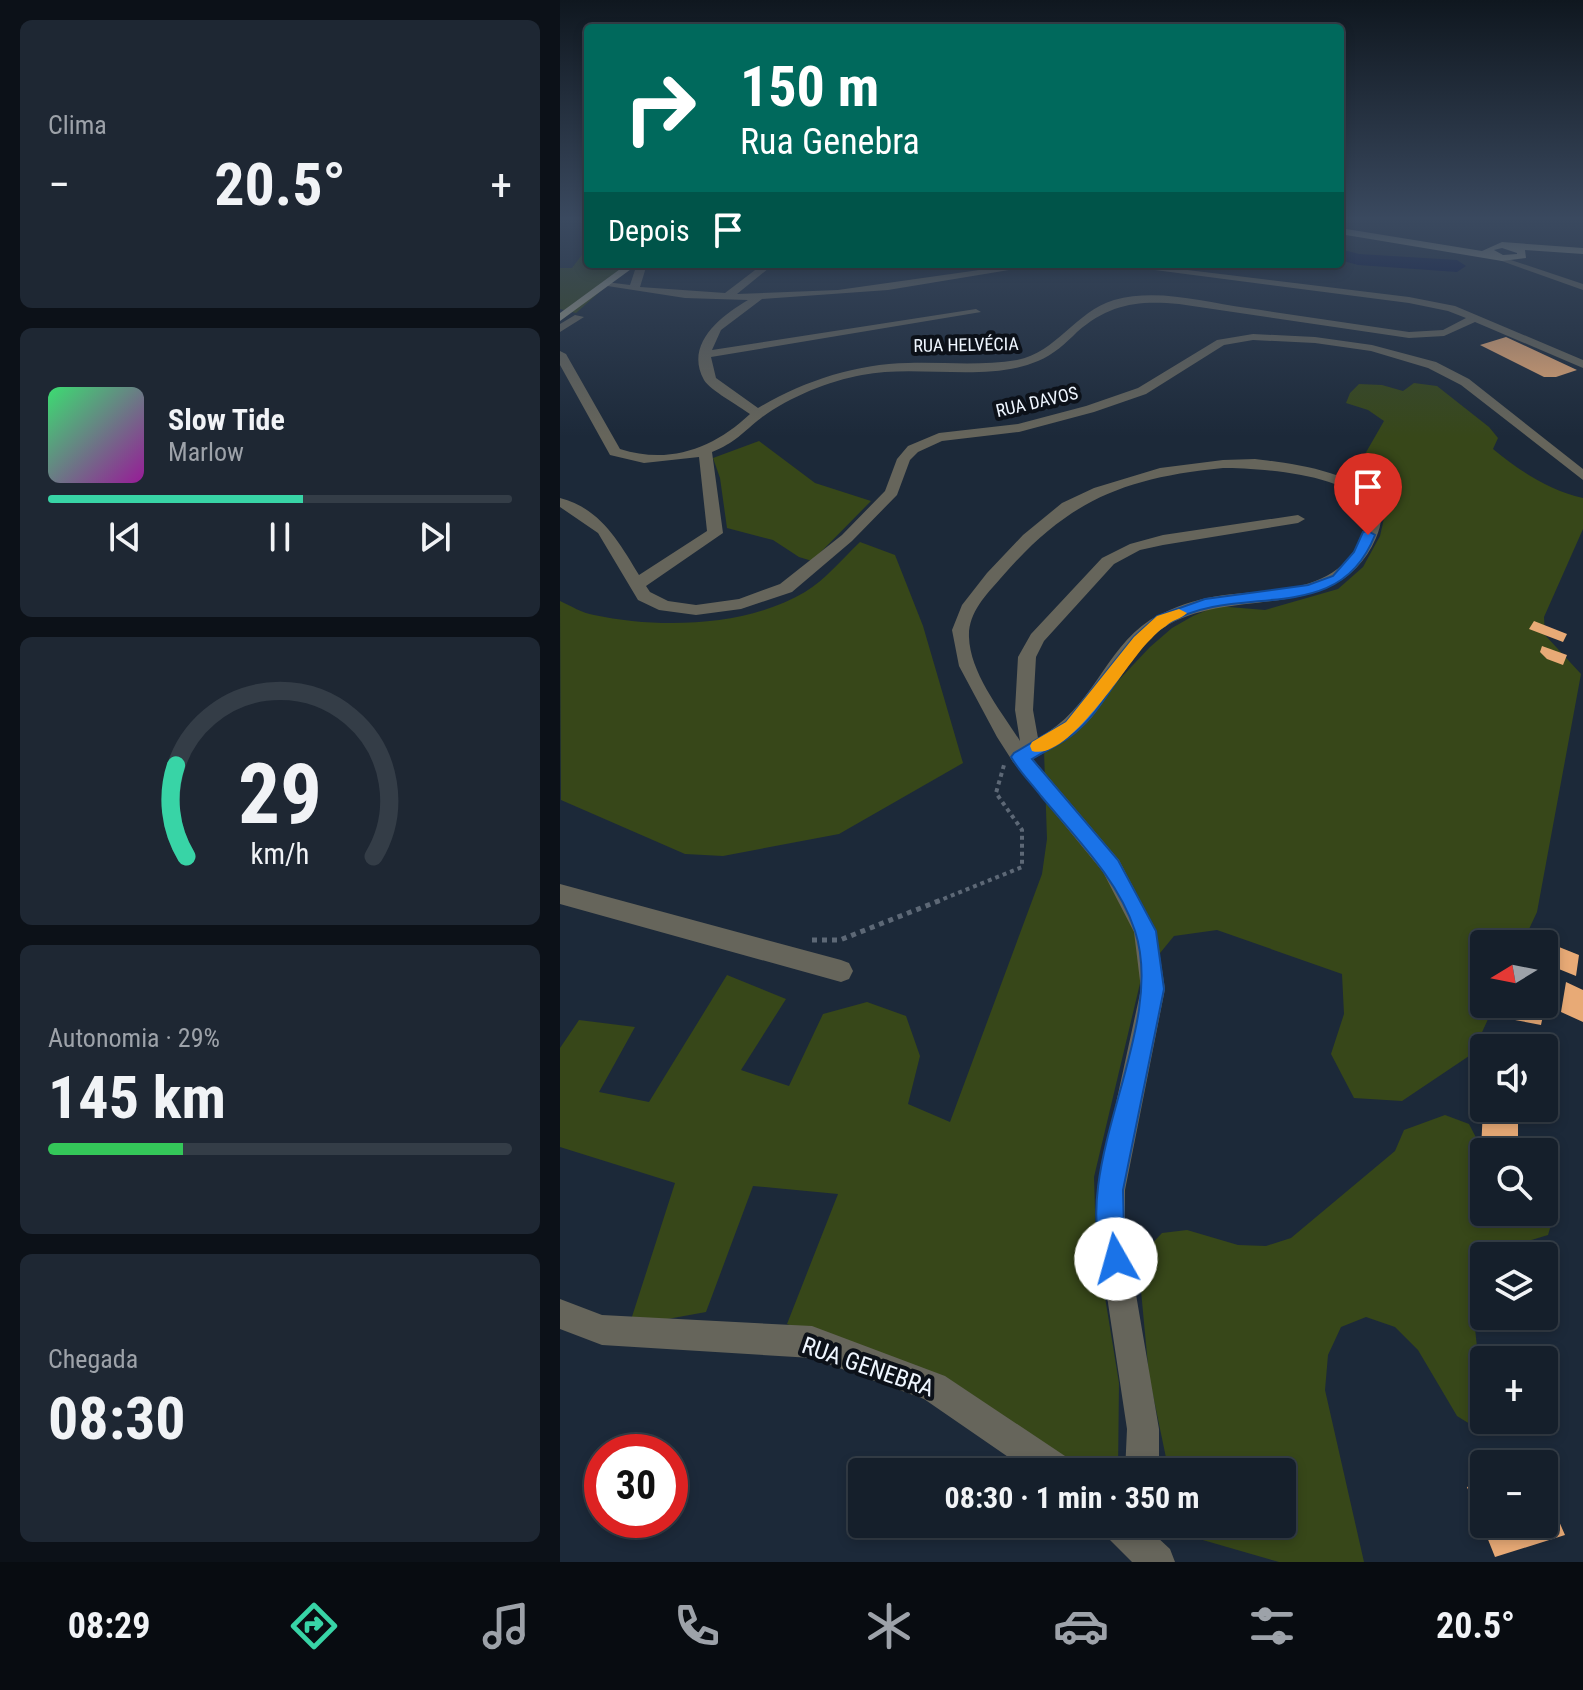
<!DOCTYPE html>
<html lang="pt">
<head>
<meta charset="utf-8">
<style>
	:root { --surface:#151f2b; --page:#1e2733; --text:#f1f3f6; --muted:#9da2a9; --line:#343d47; --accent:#38d4a6 }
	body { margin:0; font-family:"Roboto Condensed",sans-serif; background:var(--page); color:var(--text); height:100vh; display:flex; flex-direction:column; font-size:30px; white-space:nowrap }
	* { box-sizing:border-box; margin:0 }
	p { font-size:26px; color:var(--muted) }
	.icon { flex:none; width:44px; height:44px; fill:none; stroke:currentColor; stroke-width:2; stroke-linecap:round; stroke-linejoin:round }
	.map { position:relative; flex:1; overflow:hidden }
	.sheet { display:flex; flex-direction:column; gap:20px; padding:20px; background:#0c1118; width:560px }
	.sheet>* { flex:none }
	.hud { position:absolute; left:24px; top:24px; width:760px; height:244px; border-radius:8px; box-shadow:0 4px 12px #0003,0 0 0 2px var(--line); background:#00695c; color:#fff; overflow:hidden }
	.needle { width:52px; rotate:260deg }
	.tools { position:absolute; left:910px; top:930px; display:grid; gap:16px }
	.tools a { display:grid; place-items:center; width:88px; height:88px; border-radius:8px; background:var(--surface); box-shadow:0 4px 12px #0003,0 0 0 2px var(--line); font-size:40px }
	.speed { position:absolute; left:24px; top:1434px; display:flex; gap:16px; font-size:40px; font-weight:700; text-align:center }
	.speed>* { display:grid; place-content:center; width:104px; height:104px; border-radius:50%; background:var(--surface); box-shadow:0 4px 12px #0003,0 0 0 2px var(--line); line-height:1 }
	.speed .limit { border:12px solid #d22; background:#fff; color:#111 }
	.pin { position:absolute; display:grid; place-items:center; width:68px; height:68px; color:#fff; margin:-82px -34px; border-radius:50% 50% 50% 0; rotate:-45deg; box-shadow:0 0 8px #0007 }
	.pin .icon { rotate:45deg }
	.me { position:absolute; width:88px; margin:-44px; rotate:353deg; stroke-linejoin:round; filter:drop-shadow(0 0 6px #0008) }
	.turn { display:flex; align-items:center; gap:28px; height:168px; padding:0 24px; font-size:36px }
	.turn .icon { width:104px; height:104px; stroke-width:2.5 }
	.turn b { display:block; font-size:56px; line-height:68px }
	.then { display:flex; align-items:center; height:76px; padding:0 24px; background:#0003; gap:16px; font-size:30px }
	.big { font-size:60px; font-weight:700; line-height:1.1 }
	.sheet .card { flex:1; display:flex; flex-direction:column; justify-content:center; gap:12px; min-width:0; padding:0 28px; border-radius:12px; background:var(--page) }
	.sheet .dial { align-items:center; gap:0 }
	.dial svg { height:208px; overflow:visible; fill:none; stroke:var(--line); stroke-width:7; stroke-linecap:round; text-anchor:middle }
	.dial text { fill:var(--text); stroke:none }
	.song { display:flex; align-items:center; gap:24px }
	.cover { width:96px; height:96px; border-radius:12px; background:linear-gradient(135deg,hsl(140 70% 55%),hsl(300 70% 35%)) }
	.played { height:8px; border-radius:4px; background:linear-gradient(90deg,var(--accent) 55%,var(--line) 55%) }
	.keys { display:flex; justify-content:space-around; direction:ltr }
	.heat { display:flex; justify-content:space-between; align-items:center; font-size:44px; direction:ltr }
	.charge { height:12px; border-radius:6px; background:linear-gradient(90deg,#34c759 29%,var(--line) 0) }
	.trip { position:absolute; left:288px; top:1458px; width:448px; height:80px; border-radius:8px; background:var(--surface); box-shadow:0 4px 12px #0003,0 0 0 2px var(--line); font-weight:700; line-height:80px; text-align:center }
	.menu { display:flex; height:128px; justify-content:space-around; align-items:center; background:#080c11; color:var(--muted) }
	.menu .icon { width:56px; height:56px }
	.menu .current { color:var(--accent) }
	.menu b { font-size:36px; color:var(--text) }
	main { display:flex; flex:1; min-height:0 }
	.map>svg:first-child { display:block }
</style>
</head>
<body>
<main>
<section class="sheet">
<div class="card"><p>Clima</p>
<div class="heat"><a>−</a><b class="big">20.5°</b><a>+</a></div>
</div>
<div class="card">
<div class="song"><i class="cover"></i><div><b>Slow Tide</b><p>Marlow</p></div></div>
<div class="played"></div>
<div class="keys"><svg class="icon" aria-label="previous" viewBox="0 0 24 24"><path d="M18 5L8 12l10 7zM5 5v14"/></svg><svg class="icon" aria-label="pause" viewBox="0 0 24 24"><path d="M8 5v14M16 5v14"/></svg><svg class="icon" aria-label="next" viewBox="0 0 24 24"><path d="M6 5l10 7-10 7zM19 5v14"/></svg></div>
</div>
<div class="card dial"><svg viewBox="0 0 100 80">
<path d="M14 69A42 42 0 1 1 86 69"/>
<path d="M14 69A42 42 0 0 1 10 34" stroke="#38d4a6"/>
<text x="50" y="56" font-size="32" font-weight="700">29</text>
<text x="50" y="72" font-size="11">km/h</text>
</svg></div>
<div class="card"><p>Autonomia · 29%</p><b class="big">145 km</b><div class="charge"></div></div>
<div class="card"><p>Chegada</p><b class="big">08:30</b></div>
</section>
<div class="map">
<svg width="1023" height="1562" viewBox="0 0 1023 1562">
	<rect width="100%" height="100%" fill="#1c2939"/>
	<path fill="#374719" d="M 28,247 L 28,264 L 71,264 L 16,313 L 0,309 L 0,268 L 12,268 Z
		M 854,383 L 877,386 L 929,427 L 938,438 L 933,449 C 960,471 988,490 1023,498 L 1023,529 L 984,617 L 985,635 L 1021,674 L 977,912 L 962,944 L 924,944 L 924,1004 L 935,1004 L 912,1054 L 842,1101 L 794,1098 L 771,1054 L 784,1014 L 782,974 L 657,930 L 614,936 L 582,975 L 534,1177 L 536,1242 L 559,1383 L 558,1472 L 502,1467 L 348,1369 L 227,1324 L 278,1194 L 193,1186 L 146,1312 L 69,1326 L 115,1183 L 0,1147 L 0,1048 L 19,1020 L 75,1027 L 39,1092 L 89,1102 L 167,975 L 226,999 L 181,1070 L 229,1086 L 263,1014 L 307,1002 L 346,1016 L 360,1056 L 348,1104 L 390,1122 L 482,874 L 487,839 L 484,751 L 532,717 L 554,685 L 590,647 L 612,628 L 633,616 L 657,606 L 705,610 L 778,589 L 803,567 L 820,536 L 825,514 L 797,468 L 824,421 L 808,410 L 786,403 L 790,393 L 799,384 L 822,385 L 843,391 Z
		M 199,441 L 255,483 L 311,501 L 252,561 L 239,557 L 213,540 L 167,528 L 160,478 L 153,458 Z
		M 300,542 L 335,555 L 363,626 L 403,763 L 279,834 L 163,856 L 125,854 L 1,800 L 0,601 C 11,606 22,613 34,615 C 100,629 186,627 245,592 C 265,580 283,558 300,542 Z
		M 885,1115 L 909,1124 L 924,1153 L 924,1212 L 984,1212 L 984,1202 L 995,1211 L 988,1235 L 942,1249 L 937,1256 L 924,1256 L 924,1283 L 915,1328 L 926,1434 L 897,1416 L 858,1350 L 835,1327 L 806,1317 L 781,1327 L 768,1355 L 765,1390 L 804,1562 L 719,1562 L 622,1534 L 620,1524 L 722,1524 L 722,1472 L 609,1472 L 589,1376 L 580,1280 L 584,1252 L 602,1233 L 627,1230 L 678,1245 L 706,1246 L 731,1238 L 835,1151 L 844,1130 Z"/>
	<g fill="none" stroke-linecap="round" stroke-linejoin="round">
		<path fill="#000c3f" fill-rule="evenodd" d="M 780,249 L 799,254 L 897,260 L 906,266 L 897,272 L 798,265 L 780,260 Z"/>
	</g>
	<path fill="#e8aa76" d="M 946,337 L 1017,370 L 996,377 L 984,377 L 920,345 Z
		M 974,621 L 1007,634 L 1003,642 L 969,629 Z
		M 982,646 L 1007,655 L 1003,665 L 987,659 L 980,652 Z
		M 984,941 L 1019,955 L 1016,976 L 984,963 Z
		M 1006,982 L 1023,990 L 1023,1022 L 1001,1012 Z
		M 959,1004 L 968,1004 L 984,1011 L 981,1025 L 955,1020 Z
		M 923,1108 L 958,1117 L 958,1138 L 982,1152 L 921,1151 Z
		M 924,1482 L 924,1524 L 984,1524 L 984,1487 L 1005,1535 L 935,1557 L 907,1487 Z"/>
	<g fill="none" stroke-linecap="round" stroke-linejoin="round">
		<path stroke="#5d6876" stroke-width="4" stroke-dasharray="4 4" stroke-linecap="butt" d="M 376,902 L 462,867 L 462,830 L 436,793 L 444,765"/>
		<path stroke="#5d6876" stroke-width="5" stroke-dasharray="5 5" stroke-linecap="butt" d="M 252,940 L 280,940 L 381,900"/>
		<path fill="#66655b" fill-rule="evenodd" d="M 939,256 L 1023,284 L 1023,290 L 939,260 Z
			M 77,264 L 87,264 L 80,287 L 165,293 L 203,264 L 214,264 L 177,294 L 278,290 L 462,264 L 485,264 L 328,290 L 202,299 L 161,330 L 152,350 L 416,309 L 421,312 L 151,357 L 156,378 L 198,408 C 244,381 295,364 348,363 C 384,362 421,366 457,360 C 496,353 516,311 554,300 C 598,288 643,302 687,308 C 741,316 795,324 849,332 L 883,330 L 906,318 L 888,311 L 849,303 L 549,264 L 578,264 L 849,297 L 895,306 L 1023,360 L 1023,368 L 915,322 L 884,336 L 849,338 L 619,304 C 578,300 549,304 517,332 C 506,343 493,355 478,361 C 427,383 357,364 302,375 C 269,381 229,397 201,418 C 183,432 175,443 152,452 L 163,533 L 86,586 L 90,592 L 108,601 L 136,605 L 179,599 L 220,584 L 282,535 L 325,491 L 337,459 L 348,446 L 379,433 L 458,424 L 526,406 L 578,388 L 657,340 L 693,334 L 755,337 L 812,345 L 876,362 L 909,379 L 1023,469 L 1023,480 L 901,385 L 868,368 L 811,351 L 755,343 L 693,340 L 664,345 L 586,394 L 534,412 L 459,432 L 382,441 L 358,452 L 350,460 L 337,495 L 292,541 L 232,592 L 181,609 L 136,615 L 99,610 L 78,600 L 38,533 L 0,507 L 0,498 C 40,508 59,542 79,575 L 147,531 L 139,457 L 84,463 L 50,455 L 0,365 L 0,351 L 6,354 L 60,449 C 110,465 154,448 190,414 C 179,406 150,390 144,380 C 124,344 161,316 188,300 L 125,298 L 41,285 L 46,282 L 70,285 Z
			M 15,315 L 24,317 L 0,332 L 0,324 Z
			M 695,459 C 728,463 798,471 817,503 C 824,514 821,526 816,538 C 777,627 672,584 603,628 C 571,648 555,689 532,717 C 516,736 494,747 473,759 L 559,860 L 596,931 L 605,989 L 565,1190 L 565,1230 L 599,1429 L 599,1472 L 565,1472 L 567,1429 L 537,1230 L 537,1190 L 581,989 L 574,932 L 543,872 L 453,762 L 437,737 L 399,666 L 392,630 L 402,605 L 427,573 L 463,535 L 502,503 L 534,488 L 600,468 L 663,460 ZM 663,468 C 695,468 790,473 805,507 C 810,519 804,532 799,542 C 770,600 700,587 647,598 C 628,602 607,610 590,620 C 544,650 533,709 478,738 L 473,710 L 476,657 L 484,641 L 554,564 L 580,550 L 603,545 L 738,523 L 745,519 L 738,515 L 603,535 L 570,544 L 542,558 L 471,634 L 458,657 L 455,710 L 460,741 C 441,711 410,673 409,637 C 408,613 426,595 440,579 C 507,501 562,478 663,468 Z
			M 0,884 L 281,960 L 289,963 L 293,971 L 289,979 L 281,982 L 0,904 Z
			M 0,1299 L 42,1315 L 252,1326 L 385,1376 L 511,1460 L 516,1472 L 470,1472 L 364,1399 L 252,1358 L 42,1345 L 0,1329 Z
			M 541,1524 L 583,1524 L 610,1549 L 615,1562 L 572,1562 L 546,1536 Z"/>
		<path fill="#a3a28d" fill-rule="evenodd" d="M 780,228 L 922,251 L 942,242 L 1023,248 L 1023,254 L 965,250 L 966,258 L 942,261 L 780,234 ZM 942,248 L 957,253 L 957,254 L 943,255 L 934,250 Z
			M 67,264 L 78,264 L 0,321 L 0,313 Z"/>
	</g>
	<linearGradient id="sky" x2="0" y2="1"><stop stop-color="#0f171f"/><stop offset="0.5" stop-color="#3a495f"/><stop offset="1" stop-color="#3a495f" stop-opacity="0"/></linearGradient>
	<rect width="1023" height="437" fill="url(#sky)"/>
	<path fill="#1a73e8" stroke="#114b97" stroke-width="2" d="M 808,531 L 815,535 C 778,629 680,581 609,623 C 569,647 552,700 518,730 C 506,742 486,750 472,759 L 558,860 L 596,931 L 604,989 L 563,1190 L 564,1230 L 569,1259 L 565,1268 L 556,1272 L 546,1268 C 505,1170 608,1031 575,931 C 558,879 515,837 481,796 C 471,783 459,771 451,757 L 454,753 L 506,722 L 574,637 L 597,616 L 645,599 L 748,585 L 773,576 L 794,552 L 803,532 Z"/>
	<path fill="#f59e0b" d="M 619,609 L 627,613 C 621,619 612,620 606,626 C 599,630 593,637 587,643 C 565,666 508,762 472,751 L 470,746 L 472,742 L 506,722 L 574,637 L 597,616 Z"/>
	<g text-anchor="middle" stroke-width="8" stroke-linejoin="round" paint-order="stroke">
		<g font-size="18" fill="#eff6ff" stroke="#0c1119">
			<text transform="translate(406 345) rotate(-1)" y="6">RUA HELVÉCIA</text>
			<text transform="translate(477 402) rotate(-13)" y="6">RUA DAVOS</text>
		</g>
		<g font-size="24" fill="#eff6ff" stroke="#0c1119">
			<text transform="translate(308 1367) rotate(19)" y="8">RUA GENEBRA</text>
		</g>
	</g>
</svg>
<div class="tools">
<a><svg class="needle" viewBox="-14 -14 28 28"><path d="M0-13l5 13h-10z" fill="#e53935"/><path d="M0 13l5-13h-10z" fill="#9da2a9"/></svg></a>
<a><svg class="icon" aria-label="sound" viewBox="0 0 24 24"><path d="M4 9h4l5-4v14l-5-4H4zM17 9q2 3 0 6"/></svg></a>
<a><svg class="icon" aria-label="search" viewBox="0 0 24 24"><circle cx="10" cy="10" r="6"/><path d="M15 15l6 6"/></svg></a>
<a><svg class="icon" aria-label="layers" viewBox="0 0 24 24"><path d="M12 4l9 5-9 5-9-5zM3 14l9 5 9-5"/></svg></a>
<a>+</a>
<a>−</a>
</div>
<div class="speed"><div class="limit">30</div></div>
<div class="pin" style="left:808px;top:535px;background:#d93025"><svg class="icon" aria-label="arrive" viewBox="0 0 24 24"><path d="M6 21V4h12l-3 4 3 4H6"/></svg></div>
<svg class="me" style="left:556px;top:1259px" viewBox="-20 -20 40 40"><circle r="19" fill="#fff"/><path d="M0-13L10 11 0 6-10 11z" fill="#1a73e8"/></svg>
<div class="trip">08:30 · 1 min · 350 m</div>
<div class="hud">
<div class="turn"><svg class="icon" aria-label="right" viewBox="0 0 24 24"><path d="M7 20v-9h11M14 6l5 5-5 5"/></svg><div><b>150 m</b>Rua Genebra</div></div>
<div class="then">Depois<svg class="icon" aria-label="arrive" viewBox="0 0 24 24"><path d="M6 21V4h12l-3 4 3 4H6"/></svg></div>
</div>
</div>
</main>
<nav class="menu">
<b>08:29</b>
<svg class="icon current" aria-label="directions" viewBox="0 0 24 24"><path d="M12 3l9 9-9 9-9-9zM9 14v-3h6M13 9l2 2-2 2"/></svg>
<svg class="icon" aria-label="music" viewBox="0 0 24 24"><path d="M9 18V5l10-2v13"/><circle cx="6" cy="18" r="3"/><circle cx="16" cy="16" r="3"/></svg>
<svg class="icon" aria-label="phone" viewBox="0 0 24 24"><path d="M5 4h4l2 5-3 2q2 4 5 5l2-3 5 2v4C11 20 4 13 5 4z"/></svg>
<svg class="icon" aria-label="climate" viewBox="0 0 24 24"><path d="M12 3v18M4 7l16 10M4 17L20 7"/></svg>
<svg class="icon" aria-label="car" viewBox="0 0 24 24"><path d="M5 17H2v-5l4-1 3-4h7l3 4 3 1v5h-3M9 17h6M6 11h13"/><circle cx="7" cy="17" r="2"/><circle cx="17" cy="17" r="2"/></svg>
<svg class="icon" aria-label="filters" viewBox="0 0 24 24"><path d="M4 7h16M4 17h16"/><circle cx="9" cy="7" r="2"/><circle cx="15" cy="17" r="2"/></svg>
<b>20.5°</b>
</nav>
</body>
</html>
